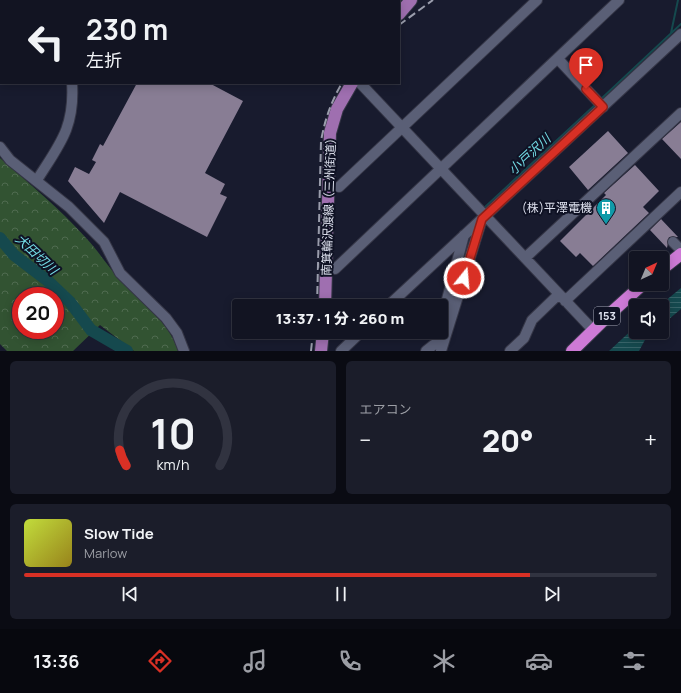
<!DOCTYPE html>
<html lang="ja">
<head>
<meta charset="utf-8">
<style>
	:root { --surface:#121422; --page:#1b1d2a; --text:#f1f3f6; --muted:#9c9ea5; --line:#313340; --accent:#d93025 }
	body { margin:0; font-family:Manrope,"Noto Sans JP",sans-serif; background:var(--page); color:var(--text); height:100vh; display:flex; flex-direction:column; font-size:15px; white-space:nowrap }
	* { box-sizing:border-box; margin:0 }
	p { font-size:13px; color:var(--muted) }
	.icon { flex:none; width:22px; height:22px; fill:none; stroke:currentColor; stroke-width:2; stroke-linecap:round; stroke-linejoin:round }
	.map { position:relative; height:351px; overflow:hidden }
	.panel { display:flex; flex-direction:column; gap:10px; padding:10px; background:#0a0b13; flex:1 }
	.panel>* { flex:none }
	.banner { position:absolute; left:0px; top:0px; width:400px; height:84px; box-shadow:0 2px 10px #0003,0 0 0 1px var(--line); background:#121422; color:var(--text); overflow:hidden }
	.needle { width:26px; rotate:44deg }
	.buttons { position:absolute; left:629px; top:251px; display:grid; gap:8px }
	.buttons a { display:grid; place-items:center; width:40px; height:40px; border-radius:4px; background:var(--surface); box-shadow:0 2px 10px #0003,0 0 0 1px var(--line); font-size:20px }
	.speed { position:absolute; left:12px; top:287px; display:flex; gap:8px; font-size:20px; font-weight:700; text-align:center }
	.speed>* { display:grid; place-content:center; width:52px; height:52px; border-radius:50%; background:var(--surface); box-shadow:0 2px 10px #0003,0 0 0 1px var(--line); line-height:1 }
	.speed .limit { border:6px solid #d22; background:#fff; color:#111 }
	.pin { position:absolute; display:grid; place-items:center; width:34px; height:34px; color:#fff; margin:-41px -17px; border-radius:50% 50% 50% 0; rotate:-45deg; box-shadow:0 0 4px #0007 }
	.pin .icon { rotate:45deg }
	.me { position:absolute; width:44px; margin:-22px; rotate:17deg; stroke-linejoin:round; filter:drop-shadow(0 0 3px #0008) }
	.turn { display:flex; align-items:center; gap:14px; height:84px; padding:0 20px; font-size:18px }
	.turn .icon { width:52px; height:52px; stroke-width:2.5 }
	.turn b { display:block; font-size:28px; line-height:34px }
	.big { font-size:30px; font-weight:800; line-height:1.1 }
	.panel .card { flex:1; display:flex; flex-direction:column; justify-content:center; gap:6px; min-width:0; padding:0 14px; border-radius:6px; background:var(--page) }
	.panel .dial { align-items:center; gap:0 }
	.dial svg { height:104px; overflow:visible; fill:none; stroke:var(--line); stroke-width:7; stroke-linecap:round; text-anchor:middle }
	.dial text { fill:var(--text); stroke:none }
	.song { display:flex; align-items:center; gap:12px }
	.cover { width:48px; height:48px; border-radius:6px; background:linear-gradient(135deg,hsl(70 70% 55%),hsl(50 70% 35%)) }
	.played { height:4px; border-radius:2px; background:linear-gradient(90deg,var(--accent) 80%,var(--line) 80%) }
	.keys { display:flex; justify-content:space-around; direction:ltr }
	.heat { display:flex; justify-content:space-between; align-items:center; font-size:22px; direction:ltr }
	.panel .tiles { flex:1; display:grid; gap:10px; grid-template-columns:1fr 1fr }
	.card:last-child { grid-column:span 2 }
	.trip { position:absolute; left:232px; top:299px; width:216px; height:40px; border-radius:4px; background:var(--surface); box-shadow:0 2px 10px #0003,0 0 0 1px var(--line); font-weight:800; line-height:40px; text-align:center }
	.tab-bar { display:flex; height:64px; justify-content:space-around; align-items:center; background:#07080e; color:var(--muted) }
	.tab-bar .icon { width:28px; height:28px }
	.tab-bar .on { color:var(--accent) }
	.tab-bar b { font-size:18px; color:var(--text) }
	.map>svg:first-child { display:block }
</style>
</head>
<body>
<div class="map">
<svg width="681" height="351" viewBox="0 0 681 351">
	<defs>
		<pattern id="forest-crowns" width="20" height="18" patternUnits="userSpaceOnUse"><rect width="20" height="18" fill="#325332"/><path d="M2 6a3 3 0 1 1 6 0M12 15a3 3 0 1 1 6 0" fill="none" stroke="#4f6b50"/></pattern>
		<pattern id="water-rules" width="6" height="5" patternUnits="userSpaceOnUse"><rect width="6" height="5" fill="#15494e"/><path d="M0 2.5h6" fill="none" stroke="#376368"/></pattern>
	</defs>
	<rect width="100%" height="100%" fill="#181b2e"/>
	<path fill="url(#forest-crowns)" fill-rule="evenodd" d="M 0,158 C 30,184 60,209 87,239 C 99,252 109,268 121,281 C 141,303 169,321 178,351 L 134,351 L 100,325 L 73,351 L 7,351 L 0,344 ZM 21,296 L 55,296 L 55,330 L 21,330 Z"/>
	<path fill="url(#water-rules)" d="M 681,288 L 681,309 L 662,325 L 662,306 L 659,306 Z
		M 636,326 L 636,332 L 653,332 L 646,338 L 639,351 L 609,351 Z"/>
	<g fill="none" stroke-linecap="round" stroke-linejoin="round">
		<path stroke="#15494e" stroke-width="2" d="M 671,33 L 678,0
			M 601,99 L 681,24
			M 484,208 L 596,104"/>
		<path stroke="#15494e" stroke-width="12" d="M 0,238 L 14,255 L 48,281 L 70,302 L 91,330 L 127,351"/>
	</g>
	<path fill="#887d94" d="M 137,83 L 209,83 L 243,101 L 205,173 L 225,184 L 220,194 L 227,197 L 207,237 L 120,192 L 104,223 L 68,181 L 75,167 L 89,174 L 96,162 L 92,160 L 100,144 L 103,146 Z
		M 681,122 L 681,159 L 662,139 Z
		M 608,131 L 628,153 L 588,190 L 569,167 Z
		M 635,165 L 659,191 L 643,207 L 649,213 L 593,266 L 580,253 L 576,257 L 560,241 L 606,195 L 604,193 Z
		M 661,219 L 678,237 L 669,237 L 667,248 L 650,230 Z"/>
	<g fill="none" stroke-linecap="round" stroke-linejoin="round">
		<defs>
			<path id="minor" d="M 41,0 L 42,1
				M 102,1 L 103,0
				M 558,59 L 603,107
				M 360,83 L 593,330
				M 0,147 L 10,160 L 69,207 L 104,242 L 120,273 L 166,318 L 177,333 L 184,351
				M 37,180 C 59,145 75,128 72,83
				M 339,187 L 537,0
				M 673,242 L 681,250
				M 525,258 L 681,113
				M 335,269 L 619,0
				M 565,301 L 681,192
				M 388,306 L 681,34
				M 441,322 L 464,235
				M 341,351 L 361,332
				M 426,351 L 436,343 L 438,332
				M 441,351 L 482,219
				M 510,351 L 524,338 L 532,320 L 559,294"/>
			<path id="major" d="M 399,14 L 411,0
				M 325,306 L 330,133 L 337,109 L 352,83
				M 321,351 L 323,332"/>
			<path id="highway" d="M 662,269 L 681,254
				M 572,351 L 613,311 L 643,284"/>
		</defs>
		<use href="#minor" stroke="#353646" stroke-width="12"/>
		<use href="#major" stroke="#353646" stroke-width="14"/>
		<use href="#highway" stroke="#353646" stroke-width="14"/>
		<use href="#minor" stroke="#5a5f76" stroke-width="10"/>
		<use href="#major" stroke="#9f6fb0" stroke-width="12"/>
		<use href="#highway" stroke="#cd7ad6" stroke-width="12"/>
		<path stroke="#9a9dac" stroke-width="2" stroke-dasharray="8 4" stroke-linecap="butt" d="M 399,25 L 433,0
			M 317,306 L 321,141 C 325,119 331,102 342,83
			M 311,351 L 313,332"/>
	</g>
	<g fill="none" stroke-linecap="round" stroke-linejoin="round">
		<defs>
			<path id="route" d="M 464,278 L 482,219 L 603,107 L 586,89"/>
		</defs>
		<use href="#route" stroke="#8d1f18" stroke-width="10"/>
		<use href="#route" stroke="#d93025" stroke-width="7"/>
	</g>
	<defs>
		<symbol id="building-pin" viewBox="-11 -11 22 30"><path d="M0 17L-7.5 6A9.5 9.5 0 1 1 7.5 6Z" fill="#0f9aa8" stroke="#0f1224"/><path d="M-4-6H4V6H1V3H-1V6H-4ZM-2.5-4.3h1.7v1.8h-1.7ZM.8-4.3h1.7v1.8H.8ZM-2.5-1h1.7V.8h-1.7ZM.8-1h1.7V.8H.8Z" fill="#fff"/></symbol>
	</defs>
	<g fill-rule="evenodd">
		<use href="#building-pin" x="595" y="197" width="22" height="30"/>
	</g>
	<g text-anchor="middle" stroke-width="4" stroke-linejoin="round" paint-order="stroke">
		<rect fill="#0f1224" stroke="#a1a4b2" stroke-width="1" x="594" y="307" width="26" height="18" rx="3"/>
		<g font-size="11" font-weight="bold" fill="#dfe2ef">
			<text x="607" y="320">153</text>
		</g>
		<g font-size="12" fill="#dfe2ef" stroke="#0f1224">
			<text transform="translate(329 204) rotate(-88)" y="4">南箕輪沢渡線（三州街道）</text>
		</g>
		<g font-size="12" fill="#dfe2ef" stroke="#0f1224" text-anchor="end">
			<text x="592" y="212">(株)平澤電機</text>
		</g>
		<g font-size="13" font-style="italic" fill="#73dbe5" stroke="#0f1224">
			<text transform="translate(529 154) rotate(-43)" y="5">小戸沢川</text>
			<text transform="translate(37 254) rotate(43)" y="5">犬田切川</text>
		</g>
	</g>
</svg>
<div class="buttons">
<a><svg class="needle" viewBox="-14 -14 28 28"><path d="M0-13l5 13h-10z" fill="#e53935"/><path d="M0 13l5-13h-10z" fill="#9c9ea5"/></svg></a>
<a><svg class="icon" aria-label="sound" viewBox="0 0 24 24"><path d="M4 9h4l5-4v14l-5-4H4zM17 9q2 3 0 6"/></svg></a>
</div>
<div class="speed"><div class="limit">20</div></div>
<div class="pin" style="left:586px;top:89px;background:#d93025"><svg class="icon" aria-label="arrive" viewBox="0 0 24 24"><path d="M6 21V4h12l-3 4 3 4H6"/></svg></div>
<svg class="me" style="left:464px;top:278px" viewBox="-20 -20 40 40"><circle r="17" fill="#d93025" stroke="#fff" stroke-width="3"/><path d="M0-11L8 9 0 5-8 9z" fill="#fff"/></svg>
<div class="trip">13:37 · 1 分 · 260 m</div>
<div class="banner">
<div class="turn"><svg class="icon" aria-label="left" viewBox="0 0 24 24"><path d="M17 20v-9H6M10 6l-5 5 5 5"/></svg><div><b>230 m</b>左折</div></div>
</div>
</div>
<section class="panel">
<div class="tiles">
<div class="card dial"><svg viewBox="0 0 100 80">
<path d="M14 69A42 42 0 1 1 86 69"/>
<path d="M14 69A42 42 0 0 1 9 57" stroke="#d93025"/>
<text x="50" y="56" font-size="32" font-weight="700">10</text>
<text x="50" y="72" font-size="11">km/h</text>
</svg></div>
<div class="card"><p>エアコン</p>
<div class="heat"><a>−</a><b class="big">20°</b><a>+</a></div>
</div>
<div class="card">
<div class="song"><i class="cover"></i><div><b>Slow Tide</b><p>Marlow</p></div></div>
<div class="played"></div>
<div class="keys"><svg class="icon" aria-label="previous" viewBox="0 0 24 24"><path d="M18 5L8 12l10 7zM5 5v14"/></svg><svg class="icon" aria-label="pause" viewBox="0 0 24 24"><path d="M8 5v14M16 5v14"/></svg><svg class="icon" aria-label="next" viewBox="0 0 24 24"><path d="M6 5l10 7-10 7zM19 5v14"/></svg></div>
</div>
</div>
</section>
<nav class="tab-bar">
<b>13:36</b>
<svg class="icon on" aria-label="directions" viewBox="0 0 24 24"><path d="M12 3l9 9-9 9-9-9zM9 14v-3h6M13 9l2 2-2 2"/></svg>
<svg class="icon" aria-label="music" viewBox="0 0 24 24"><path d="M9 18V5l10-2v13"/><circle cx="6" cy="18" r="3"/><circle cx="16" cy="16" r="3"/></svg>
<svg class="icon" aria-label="phone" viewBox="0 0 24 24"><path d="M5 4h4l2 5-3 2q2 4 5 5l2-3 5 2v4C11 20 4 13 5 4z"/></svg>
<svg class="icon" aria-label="climate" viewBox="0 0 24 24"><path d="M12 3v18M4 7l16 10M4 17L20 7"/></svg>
<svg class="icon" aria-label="car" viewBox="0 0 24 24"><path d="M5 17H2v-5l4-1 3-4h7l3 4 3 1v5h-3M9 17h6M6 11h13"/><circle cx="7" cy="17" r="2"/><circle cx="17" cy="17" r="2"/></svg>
<svg class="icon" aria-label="filters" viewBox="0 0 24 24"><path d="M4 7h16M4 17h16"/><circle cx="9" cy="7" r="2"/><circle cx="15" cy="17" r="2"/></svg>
</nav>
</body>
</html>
